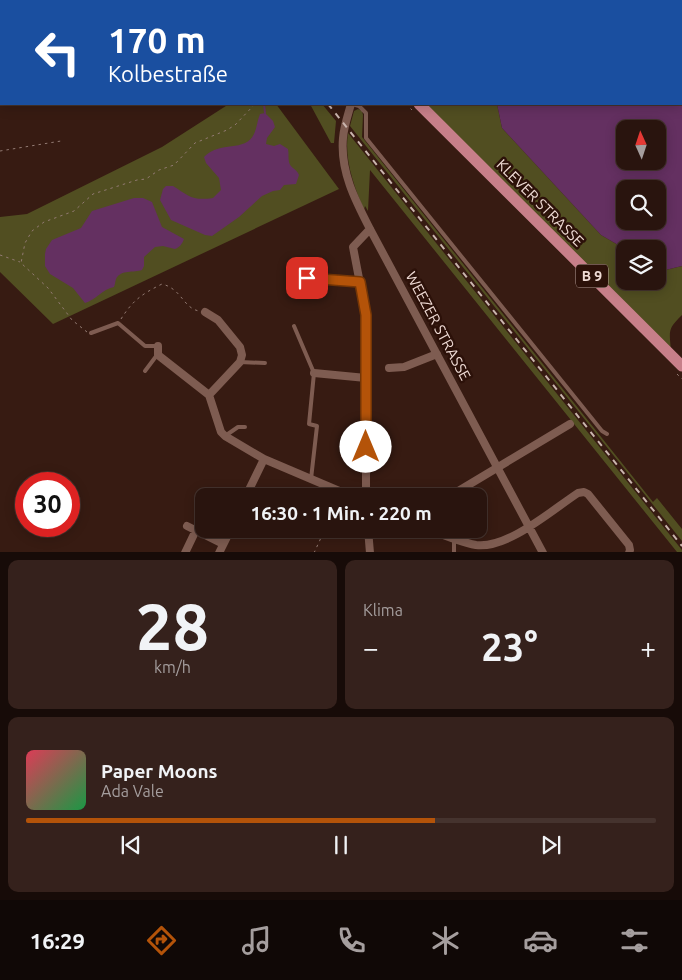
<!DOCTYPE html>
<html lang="de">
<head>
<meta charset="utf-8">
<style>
	:root { --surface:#29140e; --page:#35211c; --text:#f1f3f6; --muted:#a59e9e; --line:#45332e; --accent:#b45309 }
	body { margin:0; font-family:Ubuntu,sans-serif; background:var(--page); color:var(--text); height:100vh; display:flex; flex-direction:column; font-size:19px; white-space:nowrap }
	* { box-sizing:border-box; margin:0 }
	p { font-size:16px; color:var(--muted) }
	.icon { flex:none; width:28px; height:28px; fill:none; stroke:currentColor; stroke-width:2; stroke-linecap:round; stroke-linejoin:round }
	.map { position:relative; height:552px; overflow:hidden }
	.panel { display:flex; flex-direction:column; gap:8px; padding:8px; background:#170b08; flex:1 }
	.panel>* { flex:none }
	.banner { position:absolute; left:0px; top:0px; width:682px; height:105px; box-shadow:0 2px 12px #0003,0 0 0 1px var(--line); background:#1a4fa0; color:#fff; overflow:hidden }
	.needle { width:32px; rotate:357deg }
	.buttons { position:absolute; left:616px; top:120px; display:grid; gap:10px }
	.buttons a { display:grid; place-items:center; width:50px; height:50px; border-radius:10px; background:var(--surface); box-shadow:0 2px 12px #0003,0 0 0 1px var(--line); font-size:25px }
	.speed { position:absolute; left:15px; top:472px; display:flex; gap:10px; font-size:25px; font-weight:700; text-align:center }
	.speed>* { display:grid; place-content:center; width:65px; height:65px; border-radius:50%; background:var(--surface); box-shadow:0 2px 12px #0003,0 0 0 1px var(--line); line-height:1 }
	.speed .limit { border:8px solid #d22; background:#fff; color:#111 }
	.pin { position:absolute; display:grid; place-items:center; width:42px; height:42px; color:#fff; margin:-21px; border-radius:10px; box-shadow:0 2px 8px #0006 }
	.me { position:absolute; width:55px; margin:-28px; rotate:0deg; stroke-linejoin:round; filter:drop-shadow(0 0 4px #0008) }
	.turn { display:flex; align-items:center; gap:18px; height:105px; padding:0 25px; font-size:22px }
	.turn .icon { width:65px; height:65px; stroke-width:2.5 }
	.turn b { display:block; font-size:35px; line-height:42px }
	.big { font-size:38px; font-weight:700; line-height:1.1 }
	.panel .tile { flex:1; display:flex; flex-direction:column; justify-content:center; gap:8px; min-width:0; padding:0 18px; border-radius:10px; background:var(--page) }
	.panel .dial { align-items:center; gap:0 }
	.dial b { font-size:65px; line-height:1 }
	.song { display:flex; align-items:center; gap:15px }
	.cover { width:60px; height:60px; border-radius:8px; background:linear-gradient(135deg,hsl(350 70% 55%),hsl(140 70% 35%)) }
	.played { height:5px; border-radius:2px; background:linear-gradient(90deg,var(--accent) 65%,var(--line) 65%) }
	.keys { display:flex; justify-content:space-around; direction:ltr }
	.heat { display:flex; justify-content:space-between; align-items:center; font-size:28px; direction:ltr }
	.panel .tiles { flex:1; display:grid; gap:8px; grid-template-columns:1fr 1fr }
	.tile:last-child { grid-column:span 2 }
	.trip { position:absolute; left:195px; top:488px; width:292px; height:50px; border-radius:10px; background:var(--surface); box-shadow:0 2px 12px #0003,0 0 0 1px var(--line); font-weight:700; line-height:50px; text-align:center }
	.tab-bar { display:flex; height:80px; justify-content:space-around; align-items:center; background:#100806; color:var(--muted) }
	.tab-bar .icon { width:35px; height:35px }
	.tab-bar .active { color:var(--accent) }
	.tab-bar b { font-size:22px; color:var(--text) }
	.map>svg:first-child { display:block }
</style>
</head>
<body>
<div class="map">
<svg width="682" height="553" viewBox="0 0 682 553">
	<rect width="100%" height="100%" fill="#371b12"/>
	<path fill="#514e21" d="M 229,104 L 276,104 L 339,189 L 53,324 L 0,272 L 0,217 L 27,214 L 162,147 Z
		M 310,104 L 322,104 L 336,121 L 334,143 L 331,143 Z
		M 426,104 L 497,104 L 502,128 L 601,235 L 625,249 L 625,281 L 658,281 L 658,268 L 661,271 L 682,266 L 682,315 C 668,329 669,330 671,350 Z
		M 358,109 L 362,111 L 363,115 L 362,137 L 653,502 L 657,498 L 682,529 L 682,541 L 350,126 L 354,111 Z
		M 348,133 L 682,550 L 682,552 L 677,552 L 370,170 L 368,211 L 365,206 L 364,210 C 354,186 344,160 348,133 Z"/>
	<path fill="#643061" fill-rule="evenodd" d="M 555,0 L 682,0 L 682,266 L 661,271 L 658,268 L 658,249 L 625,249 L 601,235 L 502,128 L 497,104 L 681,104 L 681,1 L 554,1 ZM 625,129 L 658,129 L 658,161 L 625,161 ZM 625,189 L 658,189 L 658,221 L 625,221 Z
		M 265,113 L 273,121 L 275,127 L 267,138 L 266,144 L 274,146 L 280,144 L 288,149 C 289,153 288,158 289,162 C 290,168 297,169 299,175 L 296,184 L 284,185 L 280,190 L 273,191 L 262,196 L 239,217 L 212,236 L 205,235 L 171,220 L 160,200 L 163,189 L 166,186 L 173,186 C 189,196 192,201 213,198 L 221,190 L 219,178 L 206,163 L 204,157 C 220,140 245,153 254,134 C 257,128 257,121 260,114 Z
		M 134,198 L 143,198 L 152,202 L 162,227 L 184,239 C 182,244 180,247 175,249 L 163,246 L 155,247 L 144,257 L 144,266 L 142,270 C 134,273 121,269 116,279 C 115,282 115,285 114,287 C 102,289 96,300 85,303 L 73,288 L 50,274 L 45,266 L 45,254 L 46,249 L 52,240 L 81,228 L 92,211 Z"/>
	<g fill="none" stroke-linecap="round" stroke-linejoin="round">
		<path stroke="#643061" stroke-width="2" d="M 144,0 L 146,1
			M 264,104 L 265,113"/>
		<path stroke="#927a72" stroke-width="1" stroke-dasharray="2.5 4" stroke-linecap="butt" d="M 305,0 L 307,1
			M 402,1 L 403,0
			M 406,104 L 412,110
			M 0,151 L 61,141
			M 0,255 L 20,262
			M 121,319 C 133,300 142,294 162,284 C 182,289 183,308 199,311
			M 87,332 L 72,320 L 48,288 L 21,263 L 25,243 L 32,231 L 44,222 L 74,211 L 93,194 L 137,180 L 146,179 L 159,170 L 174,165 L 195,143 L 227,130 L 235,125 L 255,104
			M 677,374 L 682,379
			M 314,553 L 325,529"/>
		<path stroke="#7e5c51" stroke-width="4" d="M 352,104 L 359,106 L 366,113 L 366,138 L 602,431 L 607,434
			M 294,326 L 314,373 L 309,424 L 317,426 L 311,479
			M 91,333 L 118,323 L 145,346 L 158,346
			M 240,362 L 265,363
			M 145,371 L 157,355
			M 225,436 L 238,427 L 245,427
			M 454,540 L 454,553"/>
		<path stroke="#7e5c51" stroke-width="8" d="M 351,104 C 348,115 344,126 343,138 C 340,171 355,200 370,229 L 543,553
			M 307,269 L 307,278 L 360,282
			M 205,312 L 218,320 L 240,347 L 242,355 L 240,362 L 209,395
			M 158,346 L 158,355 L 209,395 L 221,432 L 225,436 L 264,459 L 351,496
			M 389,368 L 404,367 L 437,354
			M 314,373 L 366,378
			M 246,496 L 264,459
			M 366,496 L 366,315 L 353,247 L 370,229
			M 450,496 L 570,424
			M 187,526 L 223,544
			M 368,529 L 370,553
			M 428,529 C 443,535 460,542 476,545 C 508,549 552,510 578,493 L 584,492 L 588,494 L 629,545 L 630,550 L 629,553
			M 185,553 L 196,530
			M 219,553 L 231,529"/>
		<path stroke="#c77f89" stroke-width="11" d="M 316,0 L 317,1
			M 419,104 L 682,366"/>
		<path stroke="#cab5ae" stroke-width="2" stroke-dasharray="6 6" stroke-linecap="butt" d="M 245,0 L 246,1
			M 328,104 L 682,546"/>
	</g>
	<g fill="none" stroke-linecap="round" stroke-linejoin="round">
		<defs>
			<path id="route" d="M 307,278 L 360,282 L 366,315 L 366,447"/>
		</defs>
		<use href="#route" stroke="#753606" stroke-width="12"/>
		<use href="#route" stroke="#b45309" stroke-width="9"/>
	</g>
	<g text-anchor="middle" stroke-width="5" stroke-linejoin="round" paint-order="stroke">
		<rect fill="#2c1109" stroke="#b59f98" stroke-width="1" x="576" y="264.5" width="32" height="23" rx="4"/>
		<g font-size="14" font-weight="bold" fill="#f0dcd6">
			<text x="592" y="281">B 9</text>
		</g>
		<g font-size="15" fill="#f0dcd6" stroke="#2c1109">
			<text transform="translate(540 203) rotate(45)" y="5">KLEVER STRASSE</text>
			<text transform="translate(438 326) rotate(62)" y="5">WEEZER STRASSE</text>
		</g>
	</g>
</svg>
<div class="buttons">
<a><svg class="needle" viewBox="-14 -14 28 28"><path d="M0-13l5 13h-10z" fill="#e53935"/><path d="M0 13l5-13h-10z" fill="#a59e9e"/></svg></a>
<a><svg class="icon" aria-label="search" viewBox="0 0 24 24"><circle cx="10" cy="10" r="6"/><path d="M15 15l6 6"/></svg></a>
<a><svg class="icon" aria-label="layers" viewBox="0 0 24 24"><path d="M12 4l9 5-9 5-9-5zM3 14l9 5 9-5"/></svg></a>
</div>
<div class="speed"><div class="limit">30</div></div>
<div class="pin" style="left:307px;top:278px;background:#d93025"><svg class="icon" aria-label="arrive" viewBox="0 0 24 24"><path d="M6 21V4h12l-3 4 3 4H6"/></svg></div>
<svg class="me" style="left:366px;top:447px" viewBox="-20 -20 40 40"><circle r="19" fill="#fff"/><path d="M0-13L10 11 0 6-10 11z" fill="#b45309"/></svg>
<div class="trip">16:30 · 1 Min. · 220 m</div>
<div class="banner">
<div class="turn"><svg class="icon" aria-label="left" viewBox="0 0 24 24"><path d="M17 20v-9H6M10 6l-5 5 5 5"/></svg><div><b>170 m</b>Kolbestraße</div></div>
</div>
</div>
<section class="panel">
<div class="tiles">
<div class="tile dial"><b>28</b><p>km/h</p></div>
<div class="tile"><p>Klima</p>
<div class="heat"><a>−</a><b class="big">23°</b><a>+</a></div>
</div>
<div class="tile">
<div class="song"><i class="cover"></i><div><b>Paper Moons</b><p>Ada Vale</p></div></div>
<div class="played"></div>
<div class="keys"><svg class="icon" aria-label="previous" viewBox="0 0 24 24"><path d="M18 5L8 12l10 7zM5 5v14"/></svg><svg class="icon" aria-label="pause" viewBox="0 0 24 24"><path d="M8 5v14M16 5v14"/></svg><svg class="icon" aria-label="next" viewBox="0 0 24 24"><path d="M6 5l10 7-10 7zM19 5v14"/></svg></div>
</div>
</div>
</section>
<nav class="tab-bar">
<b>16:29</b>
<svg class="icon active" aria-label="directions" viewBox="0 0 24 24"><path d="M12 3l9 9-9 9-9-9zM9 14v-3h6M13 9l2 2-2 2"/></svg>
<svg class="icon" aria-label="music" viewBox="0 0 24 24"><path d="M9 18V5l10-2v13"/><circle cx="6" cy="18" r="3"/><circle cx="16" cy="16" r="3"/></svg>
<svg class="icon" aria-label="phone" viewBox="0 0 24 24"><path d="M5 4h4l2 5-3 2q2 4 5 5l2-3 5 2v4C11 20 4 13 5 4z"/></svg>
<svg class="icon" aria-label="climate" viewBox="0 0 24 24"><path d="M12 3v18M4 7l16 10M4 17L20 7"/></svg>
<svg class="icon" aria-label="car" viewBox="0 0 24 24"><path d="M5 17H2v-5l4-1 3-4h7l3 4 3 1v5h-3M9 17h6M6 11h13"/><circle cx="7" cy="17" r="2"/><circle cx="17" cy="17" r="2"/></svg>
<svg class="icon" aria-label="filters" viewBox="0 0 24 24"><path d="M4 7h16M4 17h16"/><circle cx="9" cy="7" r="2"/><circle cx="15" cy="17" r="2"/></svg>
</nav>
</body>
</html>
